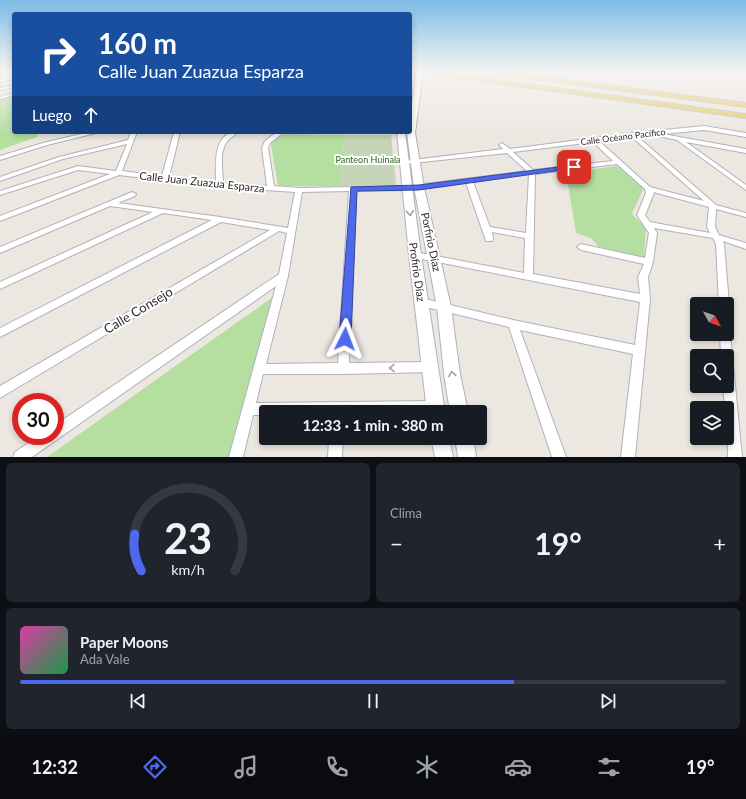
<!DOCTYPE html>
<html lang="es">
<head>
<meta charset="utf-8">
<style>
	:root { --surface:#171b24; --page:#20242c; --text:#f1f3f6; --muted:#9ea1a6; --line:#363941; --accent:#4e69eb }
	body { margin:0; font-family:Lato,sans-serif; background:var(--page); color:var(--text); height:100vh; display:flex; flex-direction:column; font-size:15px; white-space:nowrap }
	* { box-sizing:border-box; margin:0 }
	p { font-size:13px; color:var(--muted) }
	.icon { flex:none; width:22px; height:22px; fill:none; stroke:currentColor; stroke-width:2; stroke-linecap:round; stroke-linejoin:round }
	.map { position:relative; height:457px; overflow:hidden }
	.details { display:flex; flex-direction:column; gap:6px; padding:6px; background:#0d0f14; flex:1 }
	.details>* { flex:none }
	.guide { position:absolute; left:12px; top:12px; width:400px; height:122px; border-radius:4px; box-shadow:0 2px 6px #0003; background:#1a4fa0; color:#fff; overflow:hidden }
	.needle { width:26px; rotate:130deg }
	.tools { position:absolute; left:690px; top:297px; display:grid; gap:8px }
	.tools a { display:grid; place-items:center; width:44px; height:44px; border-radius:4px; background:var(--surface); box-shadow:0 2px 6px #0003; font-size:20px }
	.speed { position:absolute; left:12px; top:393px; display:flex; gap:8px; font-size:20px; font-weight:700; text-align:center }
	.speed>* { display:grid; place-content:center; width:52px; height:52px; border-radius:50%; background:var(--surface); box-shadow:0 2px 6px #0003; line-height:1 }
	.speed .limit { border:6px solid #d22; background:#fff; color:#111 }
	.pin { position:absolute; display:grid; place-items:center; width:34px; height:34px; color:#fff; margin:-17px; border-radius:8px; box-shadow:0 2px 6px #0006 }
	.me { position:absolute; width:44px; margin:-22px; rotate:3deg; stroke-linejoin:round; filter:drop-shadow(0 0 3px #0008) }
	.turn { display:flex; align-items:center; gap:14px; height:84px; padding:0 20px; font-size:18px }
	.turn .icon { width:52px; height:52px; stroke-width:2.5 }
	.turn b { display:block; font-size:28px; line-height:34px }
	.then { display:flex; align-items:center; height:38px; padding:0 20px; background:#0003; gap:8px; font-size:15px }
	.big { font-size:30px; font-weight:700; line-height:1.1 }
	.details .card { flex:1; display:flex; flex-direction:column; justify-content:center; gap:6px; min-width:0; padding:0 14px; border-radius:6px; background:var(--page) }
	.details .dial { align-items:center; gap:0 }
	.dial svg { height:104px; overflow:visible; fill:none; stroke:var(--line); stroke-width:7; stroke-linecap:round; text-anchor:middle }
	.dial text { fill:var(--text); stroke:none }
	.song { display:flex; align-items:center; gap:12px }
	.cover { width:48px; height:48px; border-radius:6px; background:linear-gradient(135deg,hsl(320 70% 55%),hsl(140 70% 35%)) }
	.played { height:4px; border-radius:2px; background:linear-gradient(90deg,var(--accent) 70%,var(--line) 70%) }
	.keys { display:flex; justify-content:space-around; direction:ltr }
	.heat { display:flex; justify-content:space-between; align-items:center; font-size:22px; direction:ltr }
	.details .tiles { flex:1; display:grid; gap:6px; grid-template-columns:1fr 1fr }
	.card:last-child { grid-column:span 2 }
	.trip { position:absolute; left:259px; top:405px; width:228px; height:40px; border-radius:4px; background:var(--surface); box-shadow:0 2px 6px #0003; font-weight:700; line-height:40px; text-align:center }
	.dock { display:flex; height:64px; justify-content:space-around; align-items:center; background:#090b0e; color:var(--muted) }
	.dock .icon { width:28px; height:28px }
	.dock .active { color:var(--accent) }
	.dock b { font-size:18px; color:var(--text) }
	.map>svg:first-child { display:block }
</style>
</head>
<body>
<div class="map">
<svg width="746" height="457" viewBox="0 0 746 457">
	<rect width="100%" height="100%" fill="#ece7e0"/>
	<path fill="#b5dea1" d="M 14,95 L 14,132 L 38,132 L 37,137 L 0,150 L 0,98 Z
		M 285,134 L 345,135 L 340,186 L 278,186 L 271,144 L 273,140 Z
		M 617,166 L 644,187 L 632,214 L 646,228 L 644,257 L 599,247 L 591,238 L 576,233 L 566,173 Z
		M 273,297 L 231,457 L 47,457 Z"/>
	<path fill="#c6d5b8" d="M 345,135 L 391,135 L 396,185 L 340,186 Z"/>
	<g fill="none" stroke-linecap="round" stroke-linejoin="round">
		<defs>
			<path id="street" d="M 5,72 L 12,72 L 0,75 L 0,73 Z
				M 14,77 L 14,79 L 0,82 L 0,80 Z
				M 14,85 L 14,87 L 0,90 L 0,88 Z
				M 14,93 L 14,95 L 0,99 L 0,97 Z
				M 704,126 L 746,133 L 746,137 L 704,130 L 663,134 L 746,149 L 746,153 L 686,142 L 746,185 L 746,190 L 677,140 L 658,136 L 658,134 L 638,137 L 716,205 L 746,213 L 746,217 L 716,209 L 715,227 L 719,235 L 746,243 L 746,249 L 723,241 L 724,244 L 729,304 L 727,307 L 727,304 L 719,304 L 716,244 L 713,238 L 654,228 L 657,233 L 653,262 L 648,277 L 650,299 L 635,457 L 621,457 L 633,354 L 520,330 L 566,457 L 552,457 L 509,327 L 418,305 L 416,302 L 418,299 L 421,298 L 513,320 L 635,345 L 640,302 L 412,257 L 411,255 L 415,252 L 524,273 L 525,238 L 492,232 L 493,239 L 492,241 L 486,241 L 466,183 L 408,190 L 356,191 L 349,363 L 431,362 L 435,363 L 437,367 L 435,371 L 431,372 L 343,374 L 263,374 L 256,403 L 435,401 L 439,403 L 441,407 L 439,411 L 266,412 L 266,415 L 253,415 L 243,457 L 229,457 L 276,286 L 32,457 L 13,457 L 15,452 L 39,436 L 55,436 L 55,425 L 279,274 L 287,233 L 279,231 L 0,398 L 0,386 L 270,230 L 221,222 L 0,337 L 0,328 L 212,220 L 163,213 L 0,289 L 0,282 L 153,212 L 110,206 L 0,253 L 0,247 L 132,192 L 136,194 L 135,196 L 118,203 L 220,217 L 288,228 L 295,192 L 220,187 L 119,175 L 0,221 L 0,216 L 110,174 L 78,170 L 0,195 L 0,191 L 78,166 L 116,171 L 127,144 L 63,159 L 0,181 L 0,177 L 59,157 L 128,140 L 131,132 L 137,132 L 122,171 L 162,176 L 174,132 L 180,132 L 169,177 L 216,183 C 216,165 212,132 238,132 C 234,136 229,138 226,143 C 219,154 223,170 223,183 L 267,186 L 262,148 L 265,141 L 277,132 L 284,132 L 270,143 L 268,148 L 274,186 L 299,188 L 408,186 L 527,171 L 507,153 L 403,164 L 402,163 L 405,161 L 503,149 L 499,145 L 502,143 L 510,149 L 633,133 ZM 632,137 L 704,201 L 650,187 L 599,141 ZM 593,142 L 613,161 L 533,170 L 513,152 ZM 617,164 L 645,189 L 646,193 L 637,215 L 649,233 L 645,258 L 581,244 L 577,247 L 581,250 L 644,264 L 638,277 L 640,294 L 533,274 L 535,174 ZM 529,174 L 526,233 L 490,227 L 473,182 ZM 349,191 L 338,363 L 266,364 L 288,276 L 302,192 ZM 653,192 L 709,207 L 707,227 L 710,233 L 650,222 L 645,215 L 654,193 Z
				M 90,132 L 100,132 L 47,145 L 0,160 L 0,156 L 43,143 Z
				M 727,330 L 730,334 L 742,457 L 728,457 L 727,408 L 725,408 L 723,386 L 727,386 L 727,356 L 721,356 L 720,334 L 727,334 Z
				M 329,438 L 343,438 L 342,457 L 328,457 Z"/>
			<path id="secondary" d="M 410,72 L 415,72 L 413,81 L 410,83 Z
				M 417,72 L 423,72 L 415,133 L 424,187 L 451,307 L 460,374 L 468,412 L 450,412 L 444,374 L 437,307 L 414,187 L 407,133 L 410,132 L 410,116 Z
				M 397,132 L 405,132 L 421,255 L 445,412 L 427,412 L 409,255 Z
				M 431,438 L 449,438 L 453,457 L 435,457 Z
				M 455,438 L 473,438 L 476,457 L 458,457 Z"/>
			<path id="primary" d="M 427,72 L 441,72 L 746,114 L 746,118 L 430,74 Z
				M 491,72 L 506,72 L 746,103 L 746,107 L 494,74 Z"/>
		</defs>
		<use href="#street" stroke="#b0b1bb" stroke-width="2"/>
		<use href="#secondary" stroke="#b0b1bb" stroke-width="2"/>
		<use href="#primary" stroke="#c4c4c4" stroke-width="2"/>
		<use href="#street" fill="#fff" fill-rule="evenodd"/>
		<use href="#secondary" fill="#fff" fill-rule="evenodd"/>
		<use href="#primary" fill="#e5cb6c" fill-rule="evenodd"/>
	</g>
	<defs><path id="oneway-chevron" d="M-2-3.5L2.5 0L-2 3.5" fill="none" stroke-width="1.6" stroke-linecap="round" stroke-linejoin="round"/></defs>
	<g stroke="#a0a0a0">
		<use href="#oneway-chevron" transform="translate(410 213) rotate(85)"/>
		<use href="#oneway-chevron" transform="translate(392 368) rotate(179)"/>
		<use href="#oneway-chevron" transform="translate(452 374) rotate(-99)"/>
	</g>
	<linearGradient id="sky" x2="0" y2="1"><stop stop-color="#7dbce7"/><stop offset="0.53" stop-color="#f6f4f1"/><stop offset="1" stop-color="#f6f4f1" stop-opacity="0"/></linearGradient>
	<rect width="746" height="136" fill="url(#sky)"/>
	<path fill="#4e69eb" stroke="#349" d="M 574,165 L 577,165 L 577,168 L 419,190 L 357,191 L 351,339 L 349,342 L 345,344 L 340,342 L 339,339 L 351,187 L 419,185 Z"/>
	<g text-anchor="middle" stroke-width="4" stroke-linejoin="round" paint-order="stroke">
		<g font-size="9" fill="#2c2c2c" stroke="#fff">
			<text transform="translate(623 137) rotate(-7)" y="3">Calle Océano Pacífico</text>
		</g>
		<g font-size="9" fill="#2e6421" stroke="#fff">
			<text x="368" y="163">Panteon Huinala</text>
		</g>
		<g font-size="11" fill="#2c2c2c" stroke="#fff">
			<text transform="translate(202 182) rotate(6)" y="4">Calle Juan Zuazua Esparza</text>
			<text transform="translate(431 242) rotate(78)" y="4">Porfirio Díaz</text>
			<text transform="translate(417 272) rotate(82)" y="4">Profirio Díaz</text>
		</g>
		<g font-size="13" fill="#2c2c2c" stroke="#fff">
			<text transform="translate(138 310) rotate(-31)" y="5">Calle Consejo</text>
		</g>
	</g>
</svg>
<div class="tools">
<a><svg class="needle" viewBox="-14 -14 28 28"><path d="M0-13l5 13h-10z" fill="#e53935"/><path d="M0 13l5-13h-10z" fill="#9ea1a6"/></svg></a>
<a><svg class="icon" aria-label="search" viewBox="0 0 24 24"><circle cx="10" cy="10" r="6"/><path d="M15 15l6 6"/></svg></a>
<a><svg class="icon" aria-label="layers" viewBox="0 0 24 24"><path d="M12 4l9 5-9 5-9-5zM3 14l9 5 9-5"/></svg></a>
</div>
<div class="speed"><div class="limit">30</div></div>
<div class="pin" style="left:574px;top:167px;background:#d93025"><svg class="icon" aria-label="arrive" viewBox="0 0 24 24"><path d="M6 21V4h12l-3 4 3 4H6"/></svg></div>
<svg class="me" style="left:345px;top:339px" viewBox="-20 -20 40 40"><path d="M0-17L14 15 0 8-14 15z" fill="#4e69eb" stroke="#fff" stroke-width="4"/></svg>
<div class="trip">12:33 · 1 min · 380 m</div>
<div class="guide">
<div class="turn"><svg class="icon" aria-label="right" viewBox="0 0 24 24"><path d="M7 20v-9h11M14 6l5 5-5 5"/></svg><div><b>160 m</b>Calle Juan Zuazua Esparza</div></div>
<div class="then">Luego<svg class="icon" aria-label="ahead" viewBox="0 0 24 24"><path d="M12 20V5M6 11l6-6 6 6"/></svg></div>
</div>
</div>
<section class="details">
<div class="tiles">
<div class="card dial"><svg viewBox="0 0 100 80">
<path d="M14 69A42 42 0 1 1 86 69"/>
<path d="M14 69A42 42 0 0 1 9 41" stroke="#4e69eb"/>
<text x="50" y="56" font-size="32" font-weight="700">23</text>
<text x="50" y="72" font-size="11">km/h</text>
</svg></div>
<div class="card"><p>Clima</p>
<div class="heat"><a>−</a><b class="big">19°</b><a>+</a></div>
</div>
<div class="card">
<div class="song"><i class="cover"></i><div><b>Paper Moons</b><p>Ada Vale</p></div></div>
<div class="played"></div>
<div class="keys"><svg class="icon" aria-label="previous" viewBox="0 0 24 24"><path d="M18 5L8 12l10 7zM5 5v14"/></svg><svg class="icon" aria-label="pause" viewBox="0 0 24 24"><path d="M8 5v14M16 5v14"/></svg><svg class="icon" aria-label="next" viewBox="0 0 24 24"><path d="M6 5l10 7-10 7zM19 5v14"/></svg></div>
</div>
</div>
</section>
<nav class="dock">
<b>12:32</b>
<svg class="icon active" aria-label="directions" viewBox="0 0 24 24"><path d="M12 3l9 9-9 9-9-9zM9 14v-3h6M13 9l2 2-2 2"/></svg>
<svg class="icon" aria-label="music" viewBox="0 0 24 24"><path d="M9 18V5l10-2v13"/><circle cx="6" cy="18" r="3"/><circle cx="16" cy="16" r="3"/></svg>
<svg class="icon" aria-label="phone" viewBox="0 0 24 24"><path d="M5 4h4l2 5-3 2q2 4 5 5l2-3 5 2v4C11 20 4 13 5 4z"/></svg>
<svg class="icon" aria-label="climate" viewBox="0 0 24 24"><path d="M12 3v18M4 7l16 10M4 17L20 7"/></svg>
<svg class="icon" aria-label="car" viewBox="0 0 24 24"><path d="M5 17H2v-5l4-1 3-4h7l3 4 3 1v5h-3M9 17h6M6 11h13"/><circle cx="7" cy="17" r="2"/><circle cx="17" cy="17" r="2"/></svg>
<svg class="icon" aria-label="filters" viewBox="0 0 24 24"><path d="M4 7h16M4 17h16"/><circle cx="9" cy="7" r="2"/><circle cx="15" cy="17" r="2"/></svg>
<b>19°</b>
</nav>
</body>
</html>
